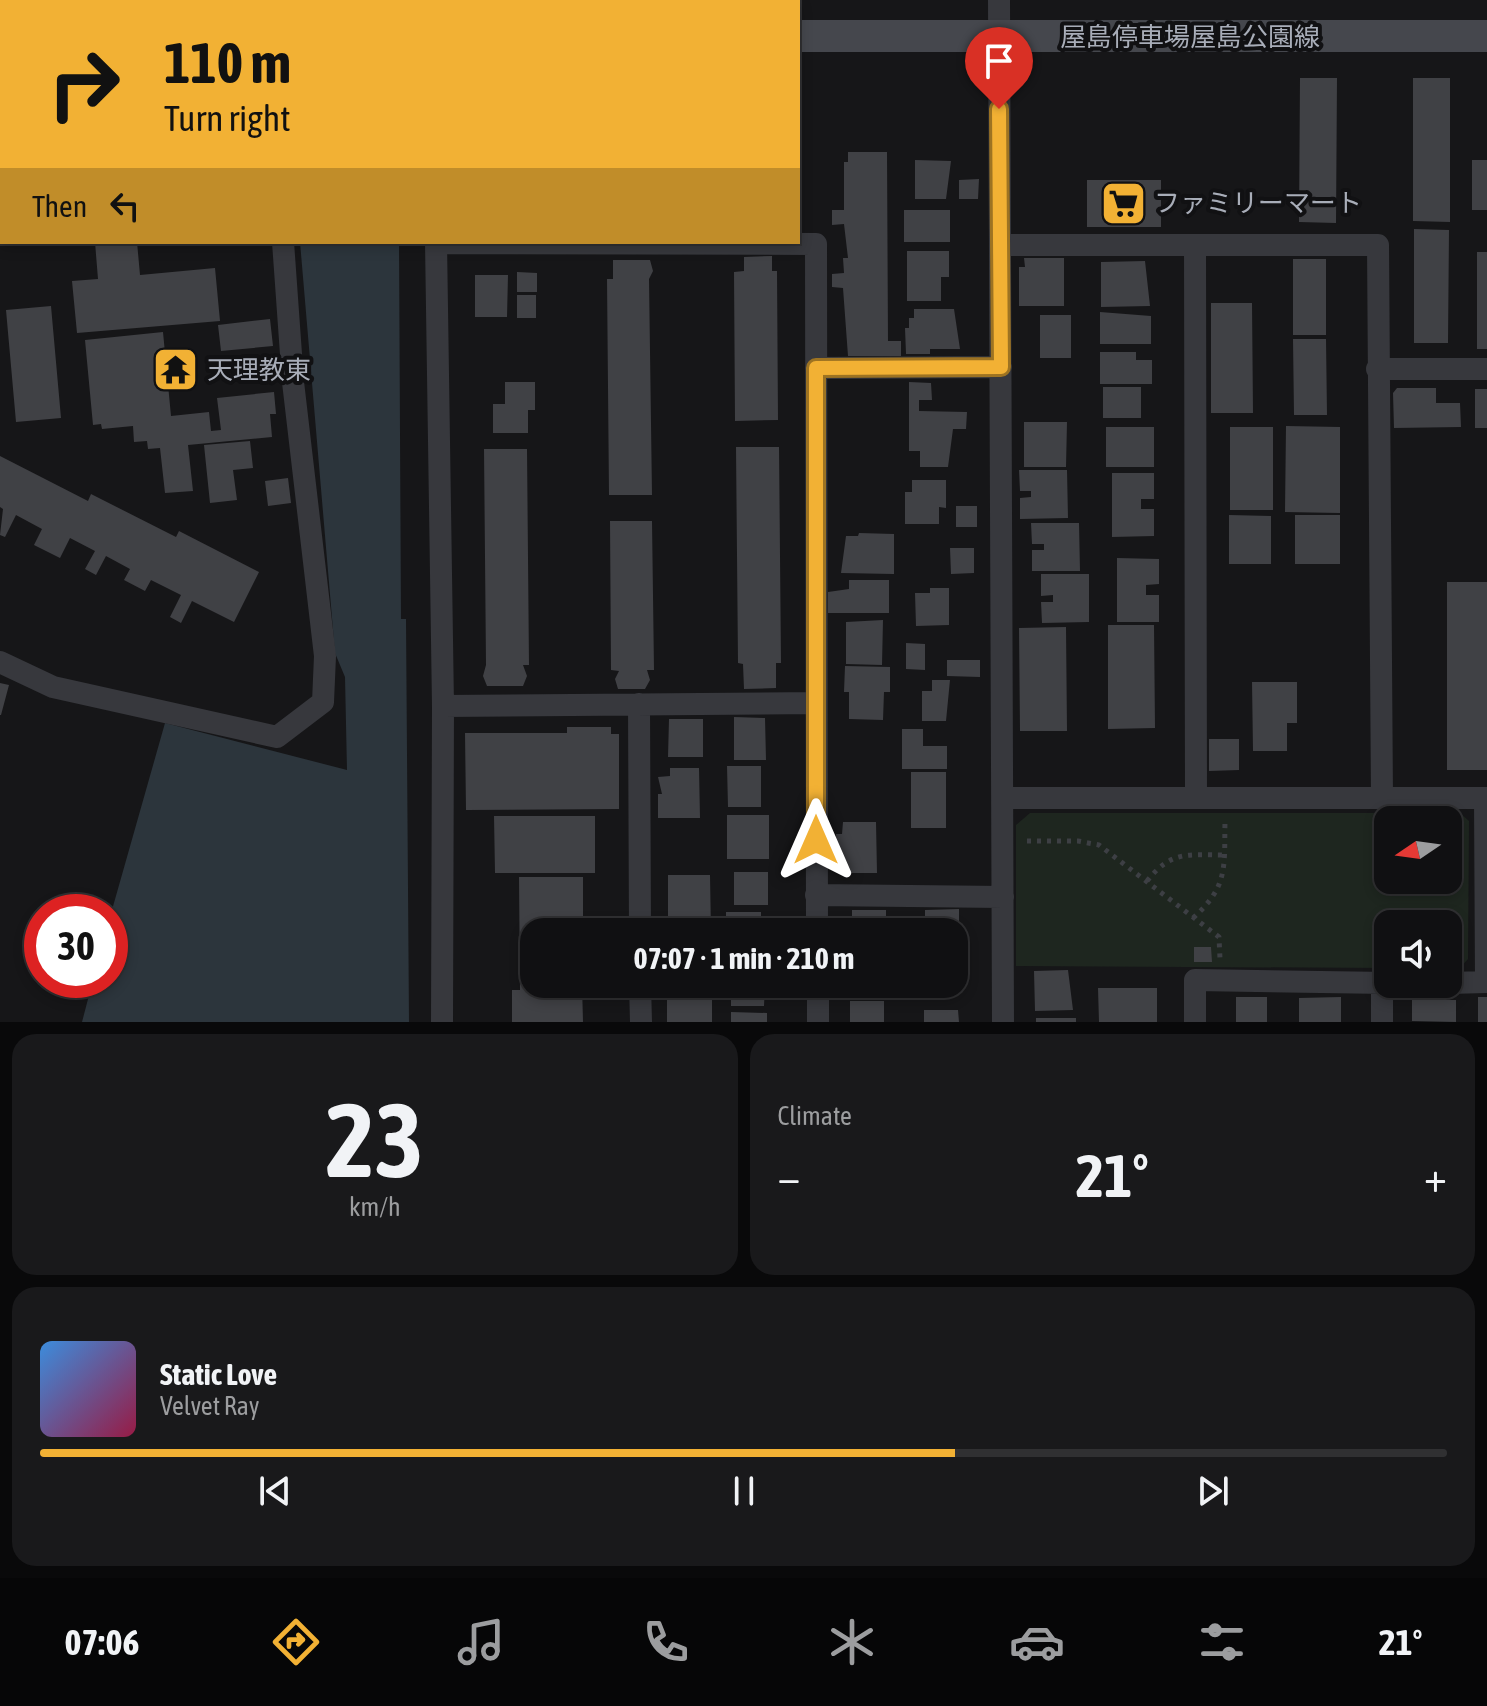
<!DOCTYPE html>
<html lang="en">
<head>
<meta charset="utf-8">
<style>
	:root { --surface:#101012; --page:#19191b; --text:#f1f3f6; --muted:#9c9d9f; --line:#303032; --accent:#f2b134 }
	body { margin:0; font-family:"Asap Condensed","Noto Sans JP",sans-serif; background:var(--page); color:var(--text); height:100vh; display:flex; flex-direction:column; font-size:30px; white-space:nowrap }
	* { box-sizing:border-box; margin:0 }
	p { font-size:26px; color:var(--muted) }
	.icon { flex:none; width:44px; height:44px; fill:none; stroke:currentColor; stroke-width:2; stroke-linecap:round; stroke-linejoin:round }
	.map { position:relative; height:1022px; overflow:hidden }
	.panel { display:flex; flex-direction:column; gap:12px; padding:12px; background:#09090a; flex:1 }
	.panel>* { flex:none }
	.banner { position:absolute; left:0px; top:0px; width:800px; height:244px; box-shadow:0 4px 12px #0003,0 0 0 2px var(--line); background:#f2b134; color:#111; overflow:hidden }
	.needle { width:52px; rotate:257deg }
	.tools { position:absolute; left:1374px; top:806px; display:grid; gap:16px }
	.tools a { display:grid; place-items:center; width:88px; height:88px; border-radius:16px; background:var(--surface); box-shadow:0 4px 12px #0003,0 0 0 2px var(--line); font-size:40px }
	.speed { position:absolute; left:24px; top:894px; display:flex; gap:16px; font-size:40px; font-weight:700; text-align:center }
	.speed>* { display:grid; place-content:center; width:104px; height:104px; border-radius:50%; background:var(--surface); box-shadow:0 4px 12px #0003,0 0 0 2px var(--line); line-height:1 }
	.speed .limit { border:12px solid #d22; background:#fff; color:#111 }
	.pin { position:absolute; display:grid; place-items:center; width:68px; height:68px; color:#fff; margin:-82px -34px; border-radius:50% 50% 50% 0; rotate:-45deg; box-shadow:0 0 8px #0007 }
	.pin .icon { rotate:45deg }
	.me { position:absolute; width:88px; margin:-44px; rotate:0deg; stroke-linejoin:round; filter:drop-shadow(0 0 6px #0008) }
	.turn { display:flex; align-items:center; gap:28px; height:168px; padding:0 32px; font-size:36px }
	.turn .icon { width:104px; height:104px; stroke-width:2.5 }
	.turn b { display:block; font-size:56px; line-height:68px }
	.then { display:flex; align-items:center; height:76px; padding:0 32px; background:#0003; gap:16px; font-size:30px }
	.big { font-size:60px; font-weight:700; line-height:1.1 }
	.panel .card { flex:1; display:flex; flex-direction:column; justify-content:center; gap:12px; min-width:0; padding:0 28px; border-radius:24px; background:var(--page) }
	.panel .dial { align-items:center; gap:0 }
	.dial b { font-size:104px; line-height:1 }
	.song { display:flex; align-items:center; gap:24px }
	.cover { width:96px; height:96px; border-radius:12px; background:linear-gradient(135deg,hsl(210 70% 55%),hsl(340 70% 35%)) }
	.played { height:8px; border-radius:4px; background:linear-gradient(90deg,var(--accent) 65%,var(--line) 65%) }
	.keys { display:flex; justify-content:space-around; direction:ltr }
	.heat { display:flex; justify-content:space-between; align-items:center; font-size:44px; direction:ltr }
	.panel .tiles { flex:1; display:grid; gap:12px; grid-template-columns:1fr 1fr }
	.card:last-child { grid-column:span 2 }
	.trip { position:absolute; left:520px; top:918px; width:448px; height:80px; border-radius:24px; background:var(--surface); box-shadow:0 4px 12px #0003,0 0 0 2px var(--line); font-weight:700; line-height:80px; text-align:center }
	.dock { display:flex; height:128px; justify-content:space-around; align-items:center; background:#060607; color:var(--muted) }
	.dock .icon { width:56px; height:56px }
	.dock .selected { color:var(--accent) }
	.dock b { font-size:36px; color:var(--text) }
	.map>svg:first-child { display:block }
</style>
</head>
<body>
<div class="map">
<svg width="1487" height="1022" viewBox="0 0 1487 1022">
	<rect width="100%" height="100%" fill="#161618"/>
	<path fill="#1e261f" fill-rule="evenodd" d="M 1030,813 L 1460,813 L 1469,821 L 1468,959 L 1460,968 L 1448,968 L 1448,924 L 1388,924 L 1388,968 L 1016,966 L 1016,825 ZM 1388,820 L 1448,820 L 1448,880 L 1388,880 Z"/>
	<path fill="#2c353c" d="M 300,242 L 399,242 L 401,619 L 406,619 L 409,1022 L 82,1022 L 93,980 L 110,980 L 110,917 L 165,723 L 347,770 L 345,677 L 335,653 Z"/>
	<path fill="#404145" d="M 1300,78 L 1337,78 L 1336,223 L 1299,222 Z
		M 1413,78 L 1450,78 L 1450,222 L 1413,221 Z
		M 848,152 L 887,152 L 888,341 L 901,341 L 901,356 L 848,356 L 843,288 L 832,287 L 832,274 L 844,273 L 843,258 L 848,258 L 844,224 L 832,225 L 832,210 L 844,210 L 844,162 L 848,162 Z
		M 915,160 L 951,161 L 946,199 L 915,199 Z
		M 1472,160 L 1487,160 L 1487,210 L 1472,210 Z
		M 979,179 L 978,199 L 959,199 L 959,180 Z
		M 1087,180 L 1161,180 L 1161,227 L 1087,227 Z
		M 904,210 L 950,210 L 950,242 L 904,242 Z
		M 1414,229 L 1449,230 L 1448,343 L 1414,343 Z
		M 95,242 L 137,242 L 140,275 L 215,268 L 220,321 L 77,333 L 72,281 L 98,279 Z
		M 907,251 L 949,251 L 949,277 L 941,277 L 941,301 L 907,301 Z
		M 1477,252 L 1487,252 L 1487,349 L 1477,349 Z
		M 772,256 L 772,271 L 777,271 L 778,420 L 735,421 L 734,272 L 744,271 L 744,257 Z
		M 1024,258 L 1064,258 L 1064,306 L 1019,306 L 1019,267 L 1025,267 Z
		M 1293,259 L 1326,259 L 1326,335 L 1293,335 Z
		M 613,260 L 650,260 L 653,271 L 649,279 L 652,495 L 609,495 L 607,279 L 613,279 Z
		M 1145,261 L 1150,306 L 1101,307 L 1101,262 Z
		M 517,272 L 537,273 L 537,292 L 517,292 Z
		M 475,275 L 508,275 L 507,317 L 475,317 Z
		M 517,295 L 536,295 L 536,318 L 517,318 Z
		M 1211,303 L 1252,303 L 1253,413 L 1211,413 Z
		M 51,306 L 61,418 L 16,422 L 6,310 Z
		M 914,309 L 954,309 L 960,349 L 930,349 L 930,354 L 906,354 L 905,328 L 909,328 L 909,318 L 914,318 Z
		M 1100,312 L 1151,316 L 1151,344 L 1100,344 Z
		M 1040,315 L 1071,315 L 1071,358 L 1040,358 Z
		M 270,319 L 273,346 L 221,351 L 218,325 Z
		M 163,332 L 171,416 L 209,412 L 211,431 L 221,430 L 217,398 L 274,392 L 276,414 L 270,414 L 272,437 L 188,445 L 193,491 L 165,493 L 160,448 L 148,449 L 147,441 L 134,442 L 133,426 L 102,429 L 101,424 L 93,425 L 85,340 Z
		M 1293,339 L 1326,339 L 1327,415 L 1294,415 Z
		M 1100,352 L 1136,352 L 1136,360 L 1152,360 L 1152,384 L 1100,384 Z
		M 505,382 L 535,382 L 535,410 L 528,410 L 528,433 L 493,433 L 493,404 L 505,404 Z
		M 909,382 L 931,383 L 932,400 L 919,400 L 919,411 L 967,412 L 966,429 L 953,429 L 948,467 L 920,467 L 920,451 L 909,451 Z
		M 1103,387 L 1141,387 L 1141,418 L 1103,418 Z
		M 1397,388 L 1436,388 L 1436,403 L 1460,403 L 1461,427 L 1394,428 L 1393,393 Z
		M 1475,389 L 1487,389 L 1487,428 L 1475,428 Z
		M 1024,422 L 1067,422 L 1066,467 L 1024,467 Z
		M 1286,426 L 1340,427 L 1340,513 L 1285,512 Z
		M 1106,427 L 1154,427 L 1154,467 L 1106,467 Z
		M 1230,427 L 1273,427 L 1273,510 L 1230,510 Z
		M 250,441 L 253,468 L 233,470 L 237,500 L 210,503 L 204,445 Z
		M 736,447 L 779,447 L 781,663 L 776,663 L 776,688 L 744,689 L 743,664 L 738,663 Z
		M 484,449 L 527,449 L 529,665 L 523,665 L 527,676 L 523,686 L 487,686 L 483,676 L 486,665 Z
		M 0,456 L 88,501 L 91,494 L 176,537 L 179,531 L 259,572 L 234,622 L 192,601 L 181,623 L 170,617 L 181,595 L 151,580 L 145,591 L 124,580 L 130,569 L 106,556 L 96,575 L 85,569 L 95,551 L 70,538 L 60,558 L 34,545 L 42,529 L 16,515 L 5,537 L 0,535 L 3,509 L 0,507 Z
		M 1019,470 L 1067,470 L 1068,518 L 1020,519 L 1020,498 L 1031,497 L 1031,491 L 1020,491 Z
		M 1112,473 L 1154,473 L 1154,499 L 1141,499 L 1141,509 L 1154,509 L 1154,536 L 1112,537 Z
		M 288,478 L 291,503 L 268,506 L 265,481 Z
		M 912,480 L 946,480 L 946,508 L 939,507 L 939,524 L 905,524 L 905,492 L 912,492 Z
		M 956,506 L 977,506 L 977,527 L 956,527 Z
		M 1229,515 L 1271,516 L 1271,564 L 1229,564 Z
		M 1295,515 L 1340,515 L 1340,564 L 1295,564 Z
		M 610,521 L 652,521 L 654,670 L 647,670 L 650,680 L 645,689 L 618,689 L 615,679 L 619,671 L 611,670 Z
		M 1031,523 L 1079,523 L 1080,571 L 1032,571 L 1032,550 L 1044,550 L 1044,544 L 1032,544 Z
		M 859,533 L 894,534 L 894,574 L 841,573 L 846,536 L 858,536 Z
		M 950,548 L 974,548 L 974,573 L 951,574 Z
		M 1117,558 L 1159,559 L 1159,584 L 1146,585 L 1146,595 L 1159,595 L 1159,622 L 1117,622 Z
		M 1041,574 L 1089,574 L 1089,622 L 1042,623 L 1041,602 L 1053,602 L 1053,595 L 1041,596 Z
		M 849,580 L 889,580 L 889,613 L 828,613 L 828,592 L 849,589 Z
		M 1447,582 L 1487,582 L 1487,770 L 1447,770 Z
		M 930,588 L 949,588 L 949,625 L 916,626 L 915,593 L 930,593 Z
		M 883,620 L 882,665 L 846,664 L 846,622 Z
		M 1108,625 L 1154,625 L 1155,728 L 1108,729 Z
		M 1066,627 L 1067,731 L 1020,731 L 1019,628 Z
		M 906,643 L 925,644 L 925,670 L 906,669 Z
		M 947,660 L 980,660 L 980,677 L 947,676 Z
		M 845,666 L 890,667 L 890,692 L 884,692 L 883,720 L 849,719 L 849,692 L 844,692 Z
		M 932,680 L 950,680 L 946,721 L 922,721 L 922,691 L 932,691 Z
		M 1252,682 L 1297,682 L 1297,723 L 1287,723 L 1287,751 L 1253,751 Z
		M 0,683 L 9,685 L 1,715 L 0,715 Z
		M 734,717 L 765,718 L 766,760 L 734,760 Z
		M 669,719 L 703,719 L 703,757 L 668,757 Z
		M 567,727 L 611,727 L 611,734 L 619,734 L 619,809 L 466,810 L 465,733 L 567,733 Z
		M 902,729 L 923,729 L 923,746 L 947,746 L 947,769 L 902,769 Z
		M 1209,739 L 1239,739 L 1239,770 L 1209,771 Z
		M 727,766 L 761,766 L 761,807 L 728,807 Z
		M 670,768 L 699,768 L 700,818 L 658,818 L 658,794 L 662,794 L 658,777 L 670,776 Z
		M 911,772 L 946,772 L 946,828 L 911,828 Z
		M 727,815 L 769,815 L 769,859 L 727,859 Z
		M 494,816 L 595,816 L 595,873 L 495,873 Z
		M 843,822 L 876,822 L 877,873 L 837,873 L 836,834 L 842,834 Z
		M 734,872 L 768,872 L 768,905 L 734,905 Z
		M 668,875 L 710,875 L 711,932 L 668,932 Z
		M 519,877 L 583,877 L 583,932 L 534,932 L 534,984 L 582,984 L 583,1022 L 512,1022 L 512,990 L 520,990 Z
		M 959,909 L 959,941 L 954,941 L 954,932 L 925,932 L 925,910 Z
		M 852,910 L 886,910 L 886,932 L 852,932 Z
		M 726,912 L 761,912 L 761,932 L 726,932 Z
		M 1194,947 L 1211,947 L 1212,962 L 1194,962 Z
		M 954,953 L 959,953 L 959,984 L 954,984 Z
		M 1068,970 L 1073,1010 L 1035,1011 L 1034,971 Z
		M 667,984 L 712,984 L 712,1022 L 667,1022 Z
		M 731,984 L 765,984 L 764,1006 L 731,1006 Z
		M 1098,988 L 1157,988 L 1157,1022 L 1099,1022 Z
		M 1236,997 L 1267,997 L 1267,1022 L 1236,1022 Z
		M 1341,997 L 1341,1022 L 1299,1022 L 1299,998 Z
		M 1478,997 L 1487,997 L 1487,1022 L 1478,1022 Z
		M 1412,1000 L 1456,1000 L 1456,1022 L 1412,1021 Z
		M 850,1001 L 884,1001 L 884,1022 L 850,1022 Z
		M 924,1010 L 958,1010 L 959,1022 L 924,1022 Z
		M 731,1012 L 767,1013 L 767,1022 L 731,1022 Z
		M 1036,1018 L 1076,1018 L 1076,1022 L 1036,1022 Z"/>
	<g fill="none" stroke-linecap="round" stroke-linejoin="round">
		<path stroke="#3d3f44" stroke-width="5" stroke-dasharray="4 6" stroke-linecap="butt" d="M 1027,841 L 1078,841 L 1099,845 L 1219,937 L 1220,959
			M 1147,881 C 1172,850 1187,855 1225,855
			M 1193,918 C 1229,886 1224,866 1225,821"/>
		<path stroke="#37383d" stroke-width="22" d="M 999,0 L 1003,1022
			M 277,2 L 278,0
			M 465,2 L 465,0
			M 436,242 L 443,706 L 442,1022
			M 436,243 L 816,244 L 817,932
			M 1000,245 L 1378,245 L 1382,799
			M 1195,246 L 1196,798
			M 816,368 L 1001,367
			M 1377,369 L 1487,369
			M 0,662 L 53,687 L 277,737 L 323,702 L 325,656 L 293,382 L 283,242
			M 639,704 L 640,932
			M 443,706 L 816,703
			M 1003,798 L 1487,798
			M 1485,798 L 1486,982
			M 816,895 L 1003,897
			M 1382,983 L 1382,1022
			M 1448,983 L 1487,982
			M 640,984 L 641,1022
			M 818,984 L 818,1022
			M 1195,1022 L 1195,980 L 1388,983"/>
		<path stroke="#45474d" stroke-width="32" d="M 798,36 L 1487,36
			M 0,41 L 2,41"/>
	</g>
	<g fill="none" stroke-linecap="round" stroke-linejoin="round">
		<defs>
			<path id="route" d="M 816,840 L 816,368 L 1001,367 L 999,109"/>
		</defs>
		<use href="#route" stroke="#9d7322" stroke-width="20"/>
		<use href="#route" stroke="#f2b134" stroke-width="14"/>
	</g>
	<defs>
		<symbol id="supermarket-square" viewBox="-11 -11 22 22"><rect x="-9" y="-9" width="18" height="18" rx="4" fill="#f2b134" stroke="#111113"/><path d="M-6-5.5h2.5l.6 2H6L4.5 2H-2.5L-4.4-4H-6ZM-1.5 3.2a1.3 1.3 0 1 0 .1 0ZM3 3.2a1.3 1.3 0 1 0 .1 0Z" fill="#111"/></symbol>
		<symbol id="temple-square" viewBox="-11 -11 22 22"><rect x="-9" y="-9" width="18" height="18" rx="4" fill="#f2b134" stroke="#111113"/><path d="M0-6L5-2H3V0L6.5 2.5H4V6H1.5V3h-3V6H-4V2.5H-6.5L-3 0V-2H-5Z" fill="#111"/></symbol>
	</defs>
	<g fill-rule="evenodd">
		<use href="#supermarket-square" x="1098" y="178" width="51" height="51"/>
		<use href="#temple-square" x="150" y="344" width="51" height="51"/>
	</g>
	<g text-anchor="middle" stroke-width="8" stroke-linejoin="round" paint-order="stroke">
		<g font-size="26" fill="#a8adb8" stroke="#111113">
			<text x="1190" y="46">屋島停車場屋島公園線</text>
		</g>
		<g font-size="26" fill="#a8adb8" stroke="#111113" text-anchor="start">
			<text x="1154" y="212">ファミリーマート</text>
			<text x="207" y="379">天理教東</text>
		</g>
	</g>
</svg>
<div class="tools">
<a><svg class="needle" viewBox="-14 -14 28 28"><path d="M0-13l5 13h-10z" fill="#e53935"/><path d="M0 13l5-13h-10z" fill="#9c9d9f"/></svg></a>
<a><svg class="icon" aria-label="sound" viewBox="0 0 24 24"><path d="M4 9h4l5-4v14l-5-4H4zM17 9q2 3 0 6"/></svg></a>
</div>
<div class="speed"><div class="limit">30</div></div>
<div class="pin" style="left:999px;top:109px;background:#d93025"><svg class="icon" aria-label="arrive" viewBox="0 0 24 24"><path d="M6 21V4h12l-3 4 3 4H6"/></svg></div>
<svg class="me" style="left:816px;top:840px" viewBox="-20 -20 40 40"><path d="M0-17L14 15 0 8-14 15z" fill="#f2b134" stroke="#fff" stroke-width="4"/></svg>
<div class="trip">07:07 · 1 min · 210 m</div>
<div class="banner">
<div class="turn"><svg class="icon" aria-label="right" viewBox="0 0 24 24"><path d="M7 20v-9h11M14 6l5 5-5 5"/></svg><div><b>110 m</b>Turn right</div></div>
<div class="then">Then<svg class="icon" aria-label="left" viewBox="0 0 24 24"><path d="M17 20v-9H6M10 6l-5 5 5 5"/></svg></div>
</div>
</div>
<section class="panel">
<div class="tiles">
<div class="card dial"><b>23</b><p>km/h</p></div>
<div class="card"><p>Climate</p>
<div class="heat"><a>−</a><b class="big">21°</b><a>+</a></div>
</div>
<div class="card">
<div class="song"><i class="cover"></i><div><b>Static Love</b><p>Velvet Ray</p></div></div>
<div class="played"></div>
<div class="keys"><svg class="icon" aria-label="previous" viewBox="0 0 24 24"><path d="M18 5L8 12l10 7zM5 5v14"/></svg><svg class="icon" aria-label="pause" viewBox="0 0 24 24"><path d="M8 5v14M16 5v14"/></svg><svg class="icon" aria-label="next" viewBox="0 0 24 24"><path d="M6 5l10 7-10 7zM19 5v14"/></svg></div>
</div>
</div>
</section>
<nav class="dock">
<b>07:06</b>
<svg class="icon selected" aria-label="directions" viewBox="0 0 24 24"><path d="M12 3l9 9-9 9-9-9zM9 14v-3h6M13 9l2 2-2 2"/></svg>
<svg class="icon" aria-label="music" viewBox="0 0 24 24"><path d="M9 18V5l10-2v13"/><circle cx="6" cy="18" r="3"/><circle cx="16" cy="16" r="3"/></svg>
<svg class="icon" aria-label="phone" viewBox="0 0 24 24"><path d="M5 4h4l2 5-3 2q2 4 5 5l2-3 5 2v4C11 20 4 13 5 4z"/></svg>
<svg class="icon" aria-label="climate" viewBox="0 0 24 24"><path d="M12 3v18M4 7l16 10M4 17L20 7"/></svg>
<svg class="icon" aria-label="car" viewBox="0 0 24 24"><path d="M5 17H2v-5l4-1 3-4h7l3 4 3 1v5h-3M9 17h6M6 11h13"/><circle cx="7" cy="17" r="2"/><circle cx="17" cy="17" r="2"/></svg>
<svg class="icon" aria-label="filters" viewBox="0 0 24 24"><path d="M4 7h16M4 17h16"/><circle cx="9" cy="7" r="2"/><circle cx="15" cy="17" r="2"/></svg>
<b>21°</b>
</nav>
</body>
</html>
